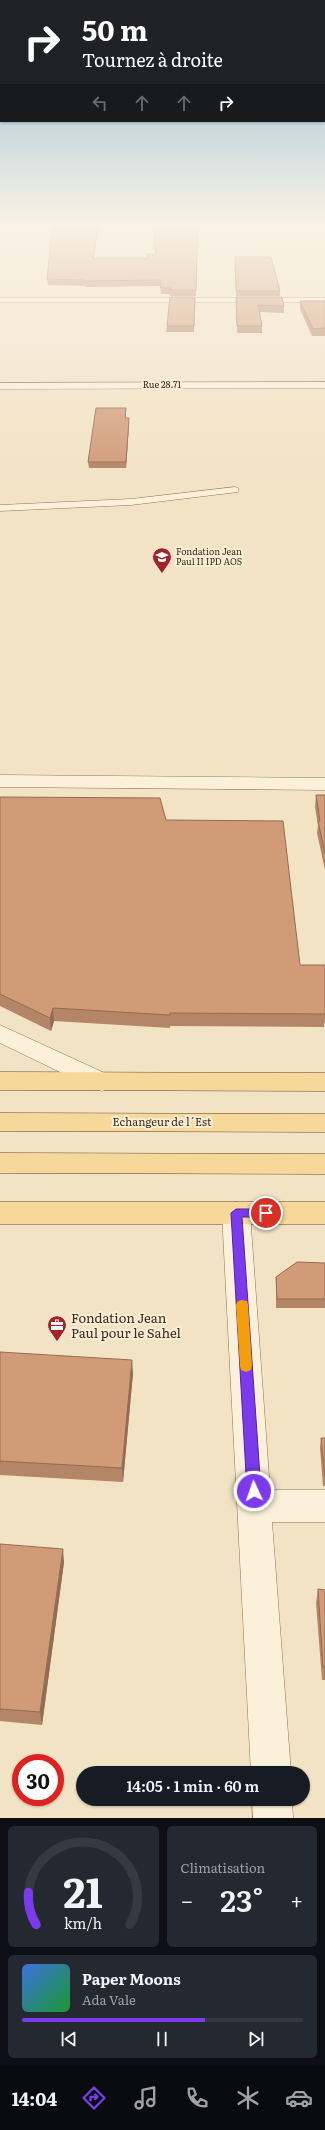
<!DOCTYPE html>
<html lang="fr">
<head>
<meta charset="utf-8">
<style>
	:root { --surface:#171b24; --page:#242831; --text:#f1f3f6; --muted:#9ea1a6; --line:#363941; --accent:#7c3aed }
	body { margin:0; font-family:Literata,serif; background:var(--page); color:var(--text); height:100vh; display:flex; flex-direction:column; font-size:15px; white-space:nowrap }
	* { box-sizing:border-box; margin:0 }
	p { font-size:13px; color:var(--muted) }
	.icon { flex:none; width:22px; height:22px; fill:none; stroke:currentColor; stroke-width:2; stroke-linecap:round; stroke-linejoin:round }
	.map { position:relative; height:1818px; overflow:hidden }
	.sheet { display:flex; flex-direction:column; gap:8px; padding:8px; background:#0d0f14; flex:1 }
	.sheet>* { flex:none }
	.guide { position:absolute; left:0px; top:0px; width:325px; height:122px; box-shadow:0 1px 3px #0004; background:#202124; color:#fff; overflow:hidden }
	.speed { position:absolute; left:12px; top:1754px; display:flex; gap:8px; font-size:20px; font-weight:700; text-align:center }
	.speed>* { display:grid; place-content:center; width:52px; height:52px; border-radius:50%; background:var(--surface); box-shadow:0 1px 3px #0004; line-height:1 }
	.speed .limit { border:6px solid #d22; background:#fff; color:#111 }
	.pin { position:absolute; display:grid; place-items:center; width:34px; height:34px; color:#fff; margin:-17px; border:2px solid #fff; border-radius:50%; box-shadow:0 1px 4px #0007 }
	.me { position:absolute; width:44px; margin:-22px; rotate:357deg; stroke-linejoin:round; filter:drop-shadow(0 0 3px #0008) }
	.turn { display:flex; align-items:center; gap:14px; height:84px; padding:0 16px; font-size:18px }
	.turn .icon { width:52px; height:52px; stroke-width:2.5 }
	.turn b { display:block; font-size:28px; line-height:34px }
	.lanes { display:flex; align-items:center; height:38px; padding:0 16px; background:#0003; justify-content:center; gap:20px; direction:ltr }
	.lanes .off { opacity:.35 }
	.big { font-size:30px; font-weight:600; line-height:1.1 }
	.sheet .tile { flex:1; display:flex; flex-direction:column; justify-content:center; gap:6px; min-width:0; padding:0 14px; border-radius:6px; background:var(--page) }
	.sheet .dial { align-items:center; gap:0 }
	.dial svg { height:104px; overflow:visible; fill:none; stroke:var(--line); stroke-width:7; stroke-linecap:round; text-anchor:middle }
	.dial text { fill:var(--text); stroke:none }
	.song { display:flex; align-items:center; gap:12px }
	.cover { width:48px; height:48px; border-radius:6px; background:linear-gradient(135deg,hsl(220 70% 55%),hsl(130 70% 35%)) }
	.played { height:4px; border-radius:2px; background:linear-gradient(90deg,var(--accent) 65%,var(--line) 65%) }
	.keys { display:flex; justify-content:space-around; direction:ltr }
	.heat { display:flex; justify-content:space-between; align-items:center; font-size:22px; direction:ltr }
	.sheet .tiles { flex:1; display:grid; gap:8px; grid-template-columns:1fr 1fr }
	.tile:last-child { grid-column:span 2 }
	.trip { position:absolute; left:76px; top:1766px; width:234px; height:40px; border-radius:20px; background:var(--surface); box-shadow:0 1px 3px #0004; font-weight:600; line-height:40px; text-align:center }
	.tab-bar { display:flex; height:64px; justify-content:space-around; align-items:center; background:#090b0e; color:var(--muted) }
	.tab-bar .icon { width:28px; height:28px }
	.tab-bar .active { color:var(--accent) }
	.tab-bar b { font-size:18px; color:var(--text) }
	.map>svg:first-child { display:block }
</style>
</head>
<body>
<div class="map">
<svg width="325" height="1818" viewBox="0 0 325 1818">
	<rect width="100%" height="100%" fill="#f2e3c5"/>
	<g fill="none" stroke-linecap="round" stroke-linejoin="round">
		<defs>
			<path id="service" d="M 0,298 L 325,298 L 325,302 L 0,302 Z
				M 235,487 L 238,488 L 238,492 L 131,505 L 0,511 L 0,505 L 131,499 Z"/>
			<path id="minor" d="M 325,382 L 325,388 L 0,389 L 0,383 Z
				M 0,775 L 325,778 L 325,790 L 0,787 Z
				M 0,1025 L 111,1076 L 115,1082 L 111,1088 L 102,1091 L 93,1088 L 0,1043 Z
				M 236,1202 L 246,1205 L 250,1213 L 270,1490 L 325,1490 L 325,1522 L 272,1522 L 291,1773 L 251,1773 L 222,1213 L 226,1205 Z
				M 252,1799 L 292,1799 L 293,1818 L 253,1818 Z"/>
			<path id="primary" d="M 0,1072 L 325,1073 L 325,1091 L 0,1090 Z
				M 0,1113 L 325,1114 L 325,1132 L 0,1131 Z
				M 0,1153 L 325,1154 L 325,1174 L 0,1173 Z
				M 0,1202 L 325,1202 L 325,1224 L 0,1224 Z"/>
		</defs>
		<use href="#service" stroke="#8e7459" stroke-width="1"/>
		<use href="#minor" stroke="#8e7459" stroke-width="1"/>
		<use href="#primary" stroke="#5c422e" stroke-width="1"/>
		<use href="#service" fill="#fbf0d9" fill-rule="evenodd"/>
		<use href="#minor" fill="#fbf0d9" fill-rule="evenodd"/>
		<use href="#primary" fill="#f7d89b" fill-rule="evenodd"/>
	</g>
	<path fill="#b58567" d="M 153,224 L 198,224 L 196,296 L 170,296 L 170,294 L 161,294 L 160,286 L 85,287 L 85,286 L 48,285 L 47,279 L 94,258 L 147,258 L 155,254 Z
		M 235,257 L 280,291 L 280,296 L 236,296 Z
		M 195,297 L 194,332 L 166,332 L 167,326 Z
		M 236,297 L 284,306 L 284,313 L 259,312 L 262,326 L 262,333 L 237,333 Z
		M 300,301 L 325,301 L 325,336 L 312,336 L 300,309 Z
		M 126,408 L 126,418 L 129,418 L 129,424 L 126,468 L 89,468 L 88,462 Z
		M 316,795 L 325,795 L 325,870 L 317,833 L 318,826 L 315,807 Z
		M 0,797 L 166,820 L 300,965 L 325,965 L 325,1023 L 324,1023 L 324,1027 L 170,1026 L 170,1028 L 54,1021 L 51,1031 L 0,1006 Z
		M 325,1263 L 325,1308 L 276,1308 L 276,1277 Z
		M 0,1352 L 133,1373 L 123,1482 L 0,1475 Z
		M 321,1438 L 325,1438 L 325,1486 L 323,1486 L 320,1448 Z
		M 0,1544 L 64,1562 L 42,1725 L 0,1721 Z
		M 318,1589 L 325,1590 L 325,1680 L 322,1680 L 316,1603 Z"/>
	<path fill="#936c54" d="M 98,224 L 99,224 L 93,263 L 93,258 Z
		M 129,418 L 129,424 L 126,468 L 126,462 Z
		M 53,1008 L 54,1021 L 51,1031 L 50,1018 Z
		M 132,1360 L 133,1373 L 123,1482 L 122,1468 Z
		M 63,1549 L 64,1562 L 42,1725 L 40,1712 Z"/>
	<path fill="#d29b78" stroke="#936c54" d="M 53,224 L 98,224 L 93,258 L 147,258 L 147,254 L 156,254 L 154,224 L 198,224 L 196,290 L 170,290 L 171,288 L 161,288 L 160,280 L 85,281 L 85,280 L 47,279 Z
		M 235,257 L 271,257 L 280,291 L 236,291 Z
		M 170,297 L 195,297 L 194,326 L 167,326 Z
		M 236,297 L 282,297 L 284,306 L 258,305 L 262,326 L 237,326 Z
		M 300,301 L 325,301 L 325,328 L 313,329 Z
		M 96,408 L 126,408 L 125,418 L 129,418 L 126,462 L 88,462 Z
		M 316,795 L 325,795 L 325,853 L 318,821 L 320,821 Z
		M 0,797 L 160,798 L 166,820 L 283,821 L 300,965 L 325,965 L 325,1014 L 170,1013 L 170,1015 L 53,1008 L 50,1018 L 0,994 Z
		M 297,1262 L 325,1263 L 325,1299 L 277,1299 L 276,1277 Z
		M 0,1352 L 132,1360 L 122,1468 L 0,1461 Z
		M 321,1438 L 325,1438 L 325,1477 Z
		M 0,1544 L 63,1549 L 40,1712 L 0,1709 Z
		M 318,1589 L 325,1590 L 325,1667 L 323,1667 Z"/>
	<linearGradient id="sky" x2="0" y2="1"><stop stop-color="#8ebbd6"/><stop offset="0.47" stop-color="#f9f2e5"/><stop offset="1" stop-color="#f9f2e5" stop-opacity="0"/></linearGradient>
	<rect width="325" height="478" fill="url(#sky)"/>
	<path fill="#7c3aed" stroke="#51269a" d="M 236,1209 L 266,1209 L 272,1213 L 266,1217 L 242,1217 L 261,1491 L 259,1495 L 254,1497 L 249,1495 L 247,1491 L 231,1213 Z"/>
	<path fill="#f59e0b" d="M 242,1300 L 247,1301 L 248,1305 L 252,1366 L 251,1370 L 246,1372 L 241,1370 L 240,1366 L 236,1305 L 238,1301 Z"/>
	<defs>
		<symbol id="school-pin" viewBox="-11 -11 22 30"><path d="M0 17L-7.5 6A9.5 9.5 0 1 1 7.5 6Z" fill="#a22429" stroke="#f8edd5"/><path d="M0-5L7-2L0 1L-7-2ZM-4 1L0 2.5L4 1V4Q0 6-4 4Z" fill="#fff"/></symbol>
		<symbol id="office-pin" viewBox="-11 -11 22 30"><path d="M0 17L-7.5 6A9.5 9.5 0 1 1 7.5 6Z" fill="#a22429" stroke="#f8edd5"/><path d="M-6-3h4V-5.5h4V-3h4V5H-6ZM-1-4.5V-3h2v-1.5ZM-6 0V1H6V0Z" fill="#fff"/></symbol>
	</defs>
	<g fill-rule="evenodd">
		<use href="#school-pin" x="151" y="546" width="22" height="30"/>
		<use href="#office-pin" x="46" y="1314" width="22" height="30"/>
	</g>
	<g text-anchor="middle" stroke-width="4" stroke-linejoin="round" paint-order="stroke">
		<g font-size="9" fill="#3d2c1e" stroke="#f8edd5">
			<text x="162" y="388">Rue 28.71</text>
		</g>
		<g font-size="9" fill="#3d2c1e" stroke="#f8edd5" text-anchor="start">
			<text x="176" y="555">Fondation Jean<tspan x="176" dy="10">Paul II IPD AOS</tspan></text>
		</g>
		<g font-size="11" fill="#3d2c1e" stroke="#f8edd5">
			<text x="162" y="1126">Echangeur de l´Est</text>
		</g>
		<g font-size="13" fill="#3d2c1e" stroke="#f8edd5" text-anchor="start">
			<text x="71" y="1323">Fondation Jean<tspan x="71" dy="15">Paul pour le Sahel</tspan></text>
		</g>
	</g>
</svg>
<div class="speed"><div class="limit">30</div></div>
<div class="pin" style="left:266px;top:1213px;background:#d93025"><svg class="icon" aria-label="arrive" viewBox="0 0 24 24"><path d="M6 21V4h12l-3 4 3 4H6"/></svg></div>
<svg class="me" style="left:254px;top:1491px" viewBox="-20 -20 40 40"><circle r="17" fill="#7c3aed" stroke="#fff" stroke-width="3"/><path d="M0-11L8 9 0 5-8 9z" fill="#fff"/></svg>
<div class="trip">14:05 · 1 min · 60 m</div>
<div class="guide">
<div class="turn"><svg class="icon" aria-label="right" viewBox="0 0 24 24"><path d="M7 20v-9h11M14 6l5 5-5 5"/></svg><div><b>50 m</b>Tournez à droite</div></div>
<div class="lanes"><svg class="icon off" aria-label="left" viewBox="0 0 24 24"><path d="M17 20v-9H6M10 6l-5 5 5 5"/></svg><svg class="icon off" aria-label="ahead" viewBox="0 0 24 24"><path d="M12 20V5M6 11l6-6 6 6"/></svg><svg class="icon off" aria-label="ahead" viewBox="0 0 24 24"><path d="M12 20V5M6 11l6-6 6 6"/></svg><svg class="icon" aria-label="right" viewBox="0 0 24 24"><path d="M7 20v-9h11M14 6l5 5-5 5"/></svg></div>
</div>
</div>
<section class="sheet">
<div class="tiles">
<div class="tile dial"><svg viewBox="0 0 100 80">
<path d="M14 69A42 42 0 1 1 86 69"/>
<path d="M14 69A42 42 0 0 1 8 44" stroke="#7c3aed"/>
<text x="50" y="56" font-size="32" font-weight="700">21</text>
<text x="50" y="72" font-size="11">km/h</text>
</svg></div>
<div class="tile"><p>Climatisation</p>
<div class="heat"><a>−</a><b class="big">23°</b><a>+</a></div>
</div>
<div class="tile">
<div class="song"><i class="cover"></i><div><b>Paper Moons</b><p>Ada Vale</p></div></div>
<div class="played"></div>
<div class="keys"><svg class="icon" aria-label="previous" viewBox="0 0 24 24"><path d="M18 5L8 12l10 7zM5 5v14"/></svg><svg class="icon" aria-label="pause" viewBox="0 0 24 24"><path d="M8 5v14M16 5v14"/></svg><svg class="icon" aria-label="next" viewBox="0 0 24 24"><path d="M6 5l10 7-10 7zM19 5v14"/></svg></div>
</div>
</div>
</section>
<nav class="tab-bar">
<b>14:04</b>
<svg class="icon active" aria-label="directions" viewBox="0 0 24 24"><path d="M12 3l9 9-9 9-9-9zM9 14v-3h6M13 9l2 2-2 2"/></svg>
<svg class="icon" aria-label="music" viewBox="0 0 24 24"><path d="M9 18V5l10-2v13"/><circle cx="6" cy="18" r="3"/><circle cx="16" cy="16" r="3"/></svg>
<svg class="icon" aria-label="phone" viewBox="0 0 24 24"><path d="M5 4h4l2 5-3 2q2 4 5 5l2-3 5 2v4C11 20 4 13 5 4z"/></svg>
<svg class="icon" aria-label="climate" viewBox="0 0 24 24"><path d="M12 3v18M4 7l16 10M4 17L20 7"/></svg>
<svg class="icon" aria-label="car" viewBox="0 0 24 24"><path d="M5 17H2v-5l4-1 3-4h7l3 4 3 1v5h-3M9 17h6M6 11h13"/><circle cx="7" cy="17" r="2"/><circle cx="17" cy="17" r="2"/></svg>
</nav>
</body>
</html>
